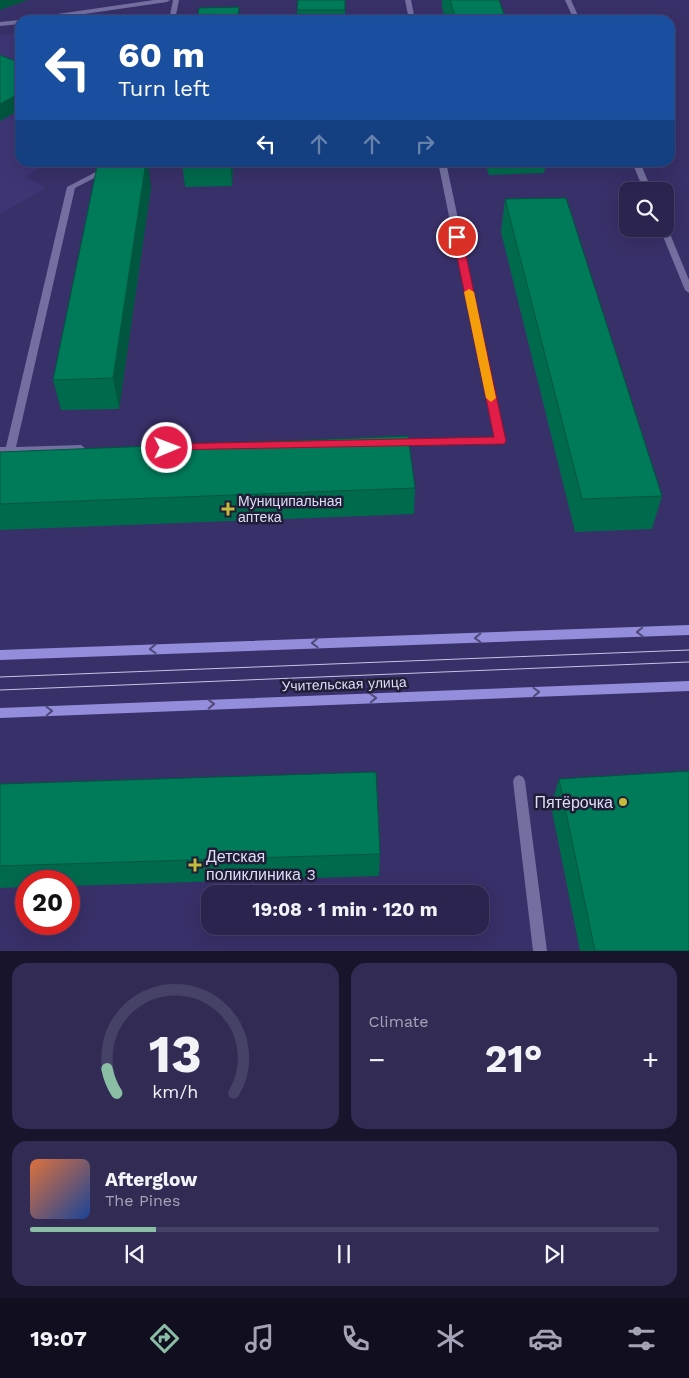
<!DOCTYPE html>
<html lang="en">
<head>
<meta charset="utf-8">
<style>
	:root { --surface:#2a244e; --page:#322c55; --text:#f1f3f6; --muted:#a5a4b6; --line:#464166; --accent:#8abfa5 }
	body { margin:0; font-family:"Work Sans",sans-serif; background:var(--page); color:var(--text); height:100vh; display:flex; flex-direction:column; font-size:19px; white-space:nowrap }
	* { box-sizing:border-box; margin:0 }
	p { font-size:16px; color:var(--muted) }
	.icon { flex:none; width:28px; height:28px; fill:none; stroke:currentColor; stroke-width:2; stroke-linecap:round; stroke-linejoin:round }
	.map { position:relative; height:951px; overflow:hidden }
	.panel { display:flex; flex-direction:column; gap:12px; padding:12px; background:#17142b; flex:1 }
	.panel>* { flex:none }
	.hud { position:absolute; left:15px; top:15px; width:660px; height:152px; border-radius:15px; box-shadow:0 5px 20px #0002,0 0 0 1px var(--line); background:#1a4fa0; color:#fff; overflow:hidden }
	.fabs { position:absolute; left:619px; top:182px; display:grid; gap:10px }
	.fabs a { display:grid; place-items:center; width:55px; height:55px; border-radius:10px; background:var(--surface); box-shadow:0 5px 20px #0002,0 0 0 1px var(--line); font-size:25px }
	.speed { position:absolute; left:15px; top:870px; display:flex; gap:10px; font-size:25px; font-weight:700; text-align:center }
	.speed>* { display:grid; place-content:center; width:65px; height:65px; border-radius:50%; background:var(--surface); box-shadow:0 5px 20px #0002,0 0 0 1px var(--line); line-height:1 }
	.speed .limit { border:8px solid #d22; background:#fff; color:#111 }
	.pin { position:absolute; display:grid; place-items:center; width:42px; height:42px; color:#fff; margin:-21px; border:2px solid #fff; border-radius:50%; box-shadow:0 1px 5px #0007 }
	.me { position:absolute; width:55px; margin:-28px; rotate:89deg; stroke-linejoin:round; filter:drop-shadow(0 0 4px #0008) }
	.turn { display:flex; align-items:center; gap:18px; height:105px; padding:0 20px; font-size:22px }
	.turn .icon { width:65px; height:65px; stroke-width:2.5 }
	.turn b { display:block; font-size:35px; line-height:42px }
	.lanes { display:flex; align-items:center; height:48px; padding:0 20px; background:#0003; justify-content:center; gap:25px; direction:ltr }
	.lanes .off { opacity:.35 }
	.big { font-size:38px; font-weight:700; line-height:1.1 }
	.panel .tile { flex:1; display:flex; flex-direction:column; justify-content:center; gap:8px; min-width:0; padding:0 18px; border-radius:15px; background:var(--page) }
	.panel .dial { align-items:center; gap:0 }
	.dial svg { height:130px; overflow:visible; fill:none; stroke:var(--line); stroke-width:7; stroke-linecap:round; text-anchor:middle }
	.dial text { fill:var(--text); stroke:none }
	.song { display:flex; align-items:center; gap:15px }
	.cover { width:60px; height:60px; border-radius:8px; background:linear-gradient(135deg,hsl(20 70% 55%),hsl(220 70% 35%)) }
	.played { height:5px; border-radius:2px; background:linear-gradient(90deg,var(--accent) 20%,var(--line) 20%) }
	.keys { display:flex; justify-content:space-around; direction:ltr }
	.heat { display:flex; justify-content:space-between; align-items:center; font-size:28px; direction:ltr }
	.panel .tiles { flex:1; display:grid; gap:12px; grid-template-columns:1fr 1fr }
	.tile:last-child { grid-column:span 2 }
	.trip { position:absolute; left:201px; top:885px; width:288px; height:50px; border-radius:15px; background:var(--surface); box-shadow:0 5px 20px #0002,0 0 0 1px var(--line); font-weight:700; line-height:50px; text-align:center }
	.menu { display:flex; height:80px; justify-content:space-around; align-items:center; background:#110e1f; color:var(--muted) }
	.menu .icon { width:35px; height:35px }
	.menu .active { color:var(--accent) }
	.menu b { font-size:22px; color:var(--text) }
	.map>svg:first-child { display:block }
</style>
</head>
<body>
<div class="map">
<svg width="689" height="951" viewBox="0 0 689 951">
	<rect width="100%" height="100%" fill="#383068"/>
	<path fill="#3e3575" d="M 20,32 L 20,162 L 46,163 L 25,177 L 46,188 L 0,214 L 0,36 Z"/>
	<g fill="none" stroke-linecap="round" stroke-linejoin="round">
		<path fill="#7370a1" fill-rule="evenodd" d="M 154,0 L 170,0 L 167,2 L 43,20 L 27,20 L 30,18 Z
			M 173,0 L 179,0 L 175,20 L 169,20 Z
			M 405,0 L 411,0 L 415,20 L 409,20 Z
			M 20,20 L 20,24 L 0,26 L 0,22 Z
			M 115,162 L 125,162 L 75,188 L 16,447 L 81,445 L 86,449 L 81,453 L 0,455 L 0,447 L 6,447 L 67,187 Z
			M 438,162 L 446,162 L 505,441 L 500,444 L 396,446 L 391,443 L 396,440 L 494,438 Z
			M 519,775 L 523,777 L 525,781 L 547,951 L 533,951 L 513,781 L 515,777 Z"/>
		<path fill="#7370a1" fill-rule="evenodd" d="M 565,0 L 571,0 L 580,20 L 574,20 Z
			M 632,162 L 640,162 L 652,191 L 644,191 Z
			M 665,227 L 668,229 L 689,280 L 689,293 L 685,290 L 660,229 L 665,229 Z"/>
		<path fill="#938ddb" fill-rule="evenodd" d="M 689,625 L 689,635 L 0,660 L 0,650 Z
			M 689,681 L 689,691 L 0,718 L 0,708 Z"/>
		<path stroke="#c6c4e4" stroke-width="1" d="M 0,677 L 689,650
			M 0,690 L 689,662"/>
	</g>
	<path fill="#006a4d" d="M 345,0 L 345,20 L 297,20 L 297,10 Z
		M 442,0 L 499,0 L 506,20 L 445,20 L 442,7 Z
		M 182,162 L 233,162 L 232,186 L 185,187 Z
		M 485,162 L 546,162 L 544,173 L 489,175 Z
		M 151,187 L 119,409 L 61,410 L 53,380 Z
		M 505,199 L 662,496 L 652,529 L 575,532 L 501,232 Z
		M 0,452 L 415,488 L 414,514 L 0,530 Z
		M 559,779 L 689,951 L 580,951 L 551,806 Z
		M 0,784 L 380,854 L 379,876 L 69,886 L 69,881 L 26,881 L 26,887 L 0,888 Z"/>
	<path fill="#00563f" d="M 0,0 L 28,0 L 0,10 Z
		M 20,93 L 20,110 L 0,121 L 0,104 Z
		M 146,162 L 148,162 L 151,187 L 119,409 L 113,378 Z
		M 230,162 L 233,162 L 232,186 Z"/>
	<path fill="#007b5a" stroke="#00563f" d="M 298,0 L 345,0 L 345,10 L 297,10 Z
		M 450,0 L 499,0 L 506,20 L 456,20 Z
		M 239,7 L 238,20 L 197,20 L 199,8 Z
		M 0,55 L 20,63 L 20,93 L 0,104 Z
		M 98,162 L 146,162 L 113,378 L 53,380 Z
		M 566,198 L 662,496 L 582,499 L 505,199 Z
		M 408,436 L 415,488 L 0,504 L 0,452 Z
		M 689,771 L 689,951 L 595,951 L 559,779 Z
		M 376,772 L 380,854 L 0,866 L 0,784 Z"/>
	<defs><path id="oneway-chevron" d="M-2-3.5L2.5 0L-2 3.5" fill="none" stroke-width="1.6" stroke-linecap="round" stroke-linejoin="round" transform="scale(1.25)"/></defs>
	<g stroke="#4e4a79">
		<use href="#oneway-chevron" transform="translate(640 632) rotate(178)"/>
		<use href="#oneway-chevron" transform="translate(478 638) rotate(178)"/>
		<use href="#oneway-chevron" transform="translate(315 643) rotate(178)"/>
		<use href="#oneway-chevron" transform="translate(153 649) rotate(178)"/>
		<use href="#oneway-chevron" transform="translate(536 692) rotate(-2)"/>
		<use href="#oneway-chevron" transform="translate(373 698) rotate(-2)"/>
		<use href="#oneway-chevron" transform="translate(211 704) rotate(-2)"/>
		<use href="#oneway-chevron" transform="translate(49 711) rotate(-2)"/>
	</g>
	<path fill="#e11d48" stroke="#92132f" d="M 457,234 L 462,237 L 506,441 L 504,444 L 163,450 L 161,448 L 167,444 L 494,437 L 453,237 Z"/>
	<path fill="#f59e0b" d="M 469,289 L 474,292 L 496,398 L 491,402 L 486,398 L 464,292 Z"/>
	<g fill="#c3bd3e" stroke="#201d37" stroke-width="2">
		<path d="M225.5 501.5h5v5h5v5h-5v5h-5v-5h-5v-5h5z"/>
		<circle cx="623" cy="802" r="5"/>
		<path d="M192.5 857.5h5v5h5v5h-5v5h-5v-5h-5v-5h5z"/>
	</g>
	<g text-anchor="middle" stroke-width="5" stroke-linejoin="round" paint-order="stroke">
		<g font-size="14" fill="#dfdefa" stroke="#201d37" text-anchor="start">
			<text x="238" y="506">Муниципальная<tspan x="238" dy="16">аптека</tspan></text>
		</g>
		<g font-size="14" fill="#dfdefa" stroke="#201d37">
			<text transform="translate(344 684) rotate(-2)" y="5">Учительская улица</text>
		</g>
		<g font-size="16" fill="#dfdefa" stroke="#201d37" text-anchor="end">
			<text x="613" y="808">Пятёрочка</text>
			<text x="206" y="862" text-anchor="start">Детская<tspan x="206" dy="18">поликлиника 3</tspan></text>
		</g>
	</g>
</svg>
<div class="fabs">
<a><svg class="icon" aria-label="search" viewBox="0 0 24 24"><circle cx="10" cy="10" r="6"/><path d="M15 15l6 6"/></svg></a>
</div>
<div class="speed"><div class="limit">20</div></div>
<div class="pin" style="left:457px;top:237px;background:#d93025"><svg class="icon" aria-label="arrive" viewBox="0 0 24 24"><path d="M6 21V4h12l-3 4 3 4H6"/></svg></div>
<svg class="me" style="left:167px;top:448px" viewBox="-20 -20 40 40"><circle r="17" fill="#e11d48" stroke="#fff" stroke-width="3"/><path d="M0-11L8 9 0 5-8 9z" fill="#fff"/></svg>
<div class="trip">19:08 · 1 min · 120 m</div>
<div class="hud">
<div class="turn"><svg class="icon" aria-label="left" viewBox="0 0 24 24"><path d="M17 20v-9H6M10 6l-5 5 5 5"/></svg><div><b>60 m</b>Turn left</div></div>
<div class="lanes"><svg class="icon" aria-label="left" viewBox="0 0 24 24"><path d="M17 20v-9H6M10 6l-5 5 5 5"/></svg><svg class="icon off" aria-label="ahead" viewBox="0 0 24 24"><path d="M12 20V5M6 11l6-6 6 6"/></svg><svg class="icon off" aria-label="ahead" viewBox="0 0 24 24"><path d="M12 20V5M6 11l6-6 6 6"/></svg><svg class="icon off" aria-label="right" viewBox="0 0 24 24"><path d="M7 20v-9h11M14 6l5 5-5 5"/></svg></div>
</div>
</div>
<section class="panel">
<div class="tiles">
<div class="tile dial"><svg viewBox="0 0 100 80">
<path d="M14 69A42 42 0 1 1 86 69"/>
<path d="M14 69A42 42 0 0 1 8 54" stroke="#8abfa5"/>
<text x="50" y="56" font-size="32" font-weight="700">13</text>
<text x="50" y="72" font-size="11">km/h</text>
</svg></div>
<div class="tile"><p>Climate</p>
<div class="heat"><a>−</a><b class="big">21°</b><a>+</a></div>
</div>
<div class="tile">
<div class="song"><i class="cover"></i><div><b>Afterglow</b><p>The Pines</p></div></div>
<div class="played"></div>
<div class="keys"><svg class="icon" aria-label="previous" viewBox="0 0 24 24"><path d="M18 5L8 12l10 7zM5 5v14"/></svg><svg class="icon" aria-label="pause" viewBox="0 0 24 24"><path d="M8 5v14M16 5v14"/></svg><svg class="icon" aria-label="next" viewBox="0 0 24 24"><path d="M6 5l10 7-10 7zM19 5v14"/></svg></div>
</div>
</div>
</section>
<nav class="menu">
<b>19:07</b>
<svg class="icon active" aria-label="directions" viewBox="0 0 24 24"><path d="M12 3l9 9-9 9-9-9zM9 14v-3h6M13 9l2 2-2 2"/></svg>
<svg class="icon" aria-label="music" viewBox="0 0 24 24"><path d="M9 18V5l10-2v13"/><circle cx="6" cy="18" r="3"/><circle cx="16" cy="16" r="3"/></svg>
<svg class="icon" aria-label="phone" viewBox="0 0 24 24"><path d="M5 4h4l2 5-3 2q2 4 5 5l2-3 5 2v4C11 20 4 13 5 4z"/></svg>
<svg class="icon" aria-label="climate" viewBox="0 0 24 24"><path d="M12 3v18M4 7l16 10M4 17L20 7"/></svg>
<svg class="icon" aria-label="car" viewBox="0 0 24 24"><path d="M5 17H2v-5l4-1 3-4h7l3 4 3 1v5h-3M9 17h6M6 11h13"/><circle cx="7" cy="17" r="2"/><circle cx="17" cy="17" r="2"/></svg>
<svg class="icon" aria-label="filters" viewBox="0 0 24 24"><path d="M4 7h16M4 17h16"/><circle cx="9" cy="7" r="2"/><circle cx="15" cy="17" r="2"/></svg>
</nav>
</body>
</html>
